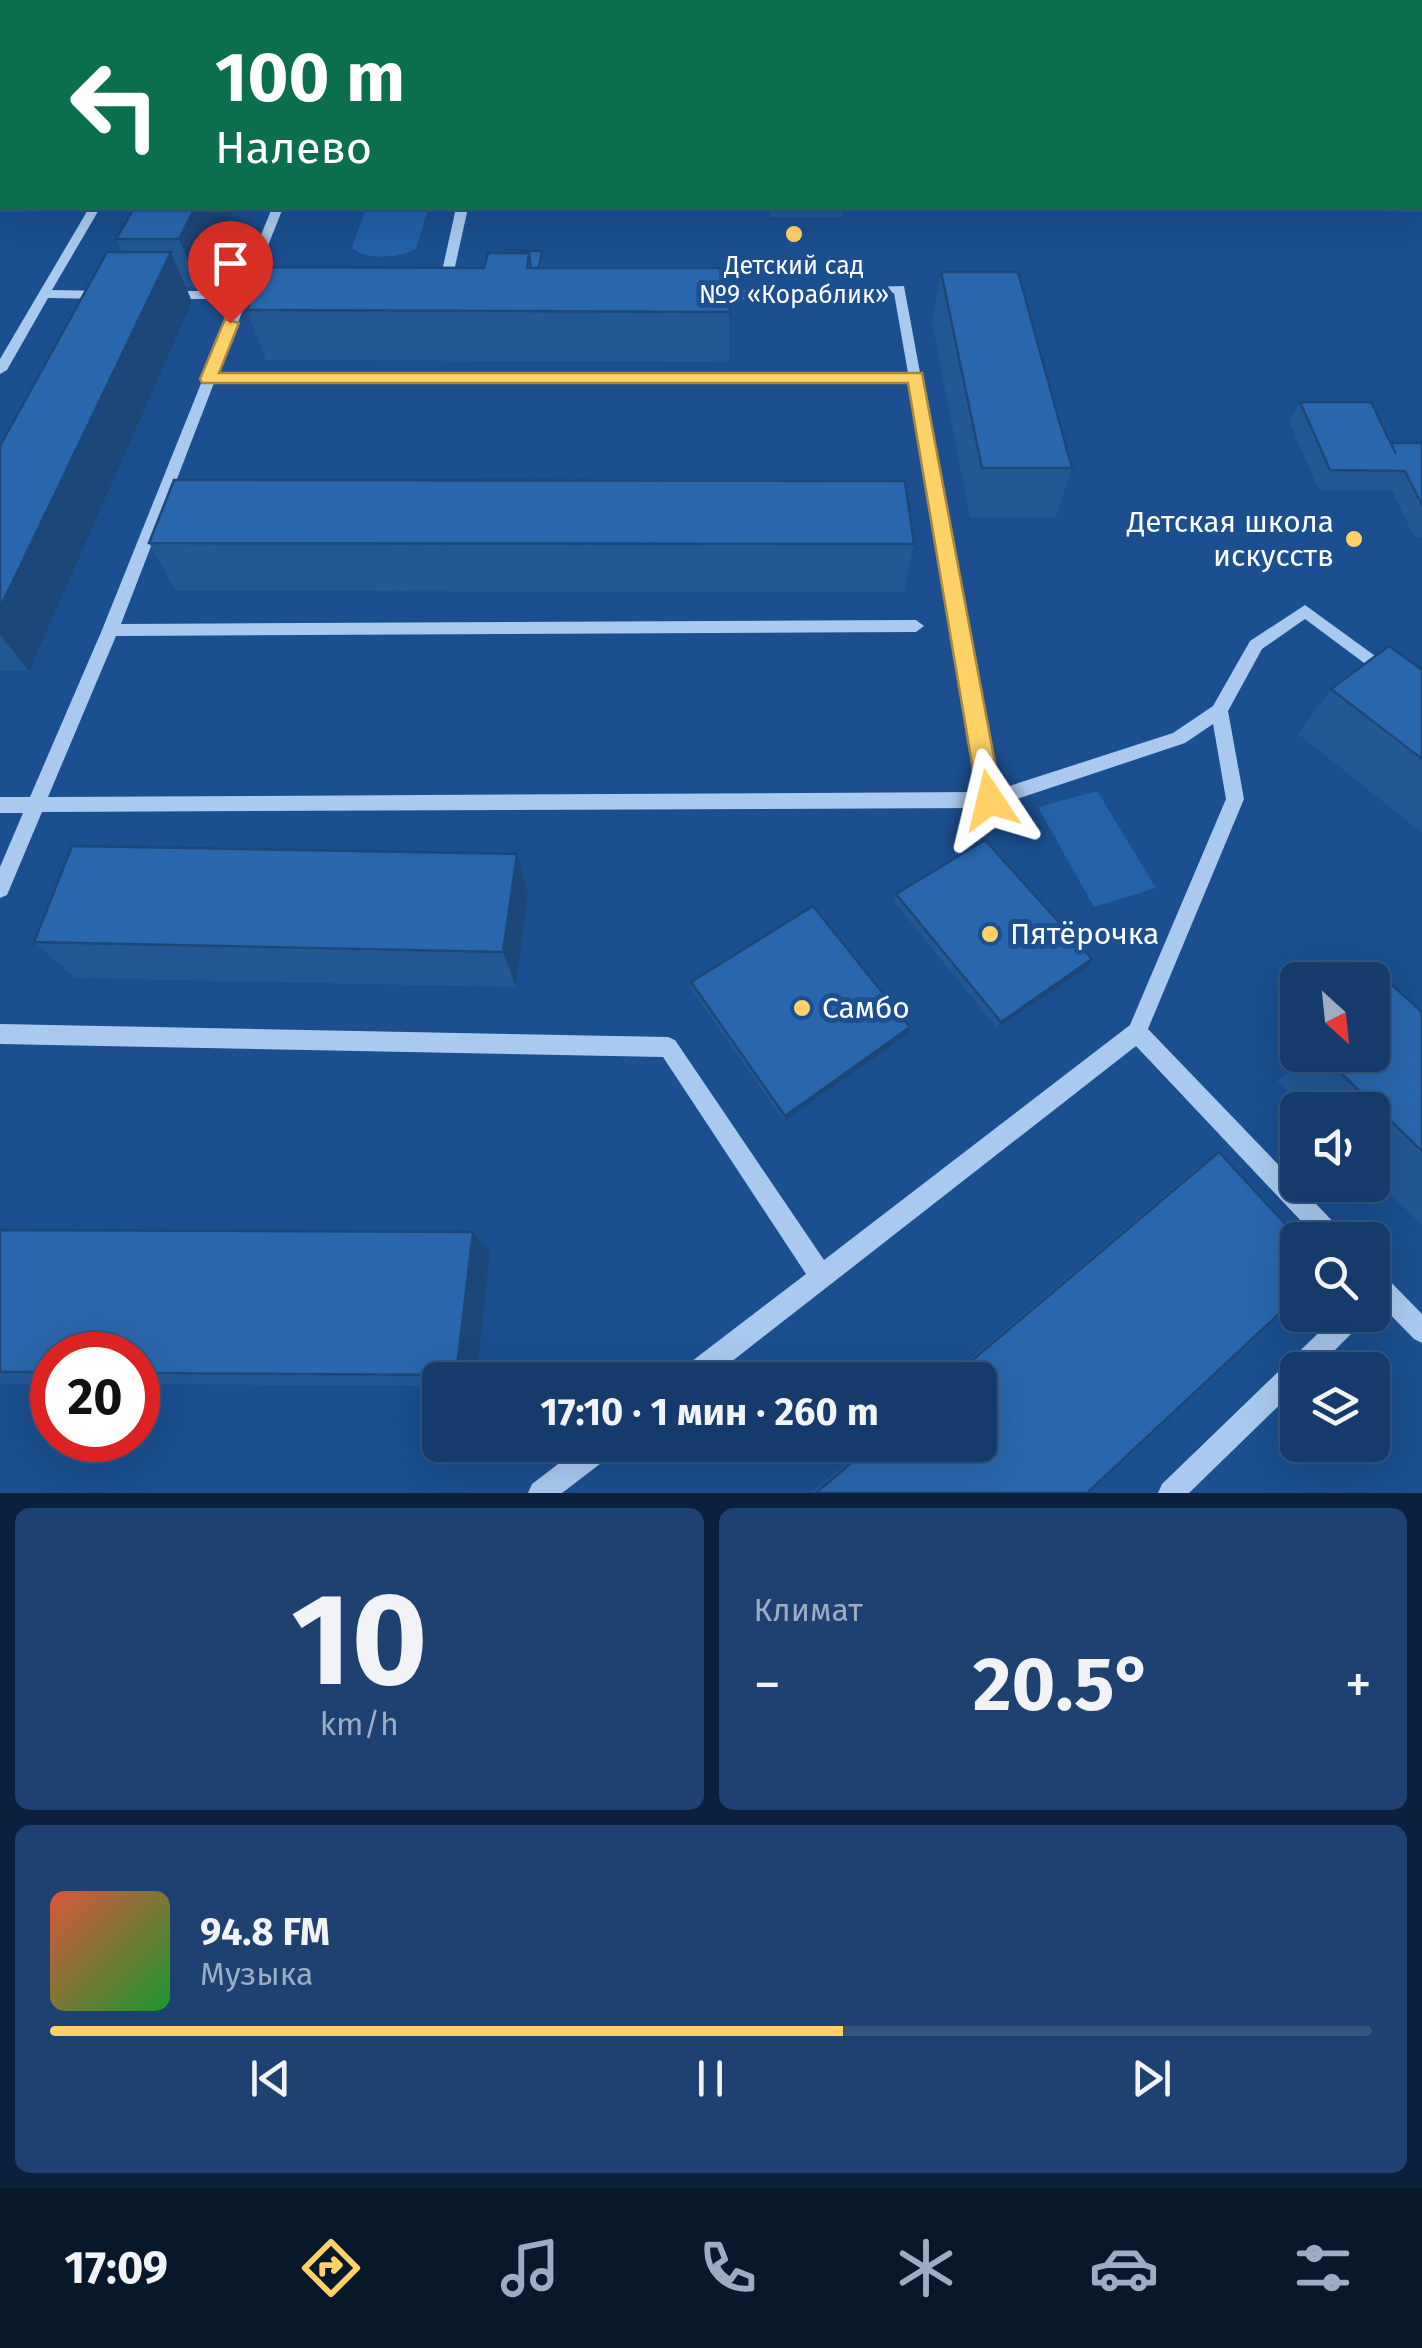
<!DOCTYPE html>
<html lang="ru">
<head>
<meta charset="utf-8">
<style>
	:root { --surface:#143b6b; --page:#1d4271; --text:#f1f3f6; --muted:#9dadc1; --line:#33557e; --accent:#ffd166 }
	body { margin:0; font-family:"Fira Sans",sans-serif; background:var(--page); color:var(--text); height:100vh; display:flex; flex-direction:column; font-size:38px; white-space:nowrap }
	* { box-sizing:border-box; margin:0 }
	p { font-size:32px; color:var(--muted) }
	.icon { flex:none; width:55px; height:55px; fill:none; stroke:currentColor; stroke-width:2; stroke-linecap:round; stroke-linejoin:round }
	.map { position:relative; height:1493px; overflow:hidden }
	.sheet { display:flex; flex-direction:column; gap:15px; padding:15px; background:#0b203b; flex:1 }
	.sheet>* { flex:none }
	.top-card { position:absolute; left:0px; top:0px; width:1422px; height:210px; box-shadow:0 10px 40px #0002,0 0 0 2px var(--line); background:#0b6e4f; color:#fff; overflow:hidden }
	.needle { width:65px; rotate:153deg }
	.buttons { position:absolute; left:1280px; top:962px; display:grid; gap:20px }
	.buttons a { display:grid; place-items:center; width:110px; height:110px; border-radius:15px; background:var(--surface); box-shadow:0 10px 40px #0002,0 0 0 2px var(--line); font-size:50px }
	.speed { position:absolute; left:30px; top:1332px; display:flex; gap:20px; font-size:50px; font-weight:700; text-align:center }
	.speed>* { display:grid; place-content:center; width:130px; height:130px; border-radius:50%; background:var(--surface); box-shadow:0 10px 40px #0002,0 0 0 2px var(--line); line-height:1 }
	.speed .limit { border:15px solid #d22; background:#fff; color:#111 }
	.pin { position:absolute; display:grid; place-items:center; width:85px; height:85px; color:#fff; margin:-102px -42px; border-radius:50% 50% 50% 0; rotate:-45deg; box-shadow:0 0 10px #0007 }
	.pin .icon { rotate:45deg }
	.me { position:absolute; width:110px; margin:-55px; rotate:350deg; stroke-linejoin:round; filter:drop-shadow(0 0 8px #0008) }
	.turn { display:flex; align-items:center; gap:35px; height:210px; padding:0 50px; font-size:45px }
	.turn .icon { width:130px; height:130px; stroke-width:2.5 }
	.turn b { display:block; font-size:70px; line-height:85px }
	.big { font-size:75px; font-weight:700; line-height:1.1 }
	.sheet .tile { flex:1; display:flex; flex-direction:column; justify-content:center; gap:15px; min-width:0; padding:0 35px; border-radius:15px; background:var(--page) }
	.sheet .dial { align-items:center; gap:0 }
	.dial b { font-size:130px; line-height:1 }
	.song { display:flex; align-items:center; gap:30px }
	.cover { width:120px; height:120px; border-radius:15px; background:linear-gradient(135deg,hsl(10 70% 55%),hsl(130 70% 35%)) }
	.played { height:10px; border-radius:5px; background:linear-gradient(90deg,var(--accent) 60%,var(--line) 60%) }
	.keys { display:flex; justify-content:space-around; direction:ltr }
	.heat { display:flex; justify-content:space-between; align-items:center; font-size:55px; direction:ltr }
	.sheet .tiles { flex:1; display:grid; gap:15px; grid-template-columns:1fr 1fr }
	.tile:last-child { grid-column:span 2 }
	.trip { position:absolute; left:422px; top:1362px; width:575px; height:100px; border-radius:15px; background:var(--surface); box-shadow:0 10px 40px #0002,0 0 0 2px var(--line); font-weight:700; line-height:100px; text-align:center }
	.menu { display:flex; height:160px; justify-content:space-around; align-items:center; background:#08182b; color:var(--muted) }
	.menu .icon { width:70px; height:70px }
	.menu .active { color:var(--accent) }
	.menu b { font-size:45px; color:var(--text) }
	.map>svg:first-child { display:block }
</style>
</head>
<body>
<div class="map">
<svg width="1422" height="1493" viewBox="0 0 1422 1493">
	<rect width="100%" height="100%" fill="#1b4f8f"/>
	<path fill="#2461a8" d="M 366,208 L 428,208 L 416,249 C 399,258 367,261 352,248 Z
		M 1097,791 L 1156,888 L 1094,907 L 1038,807 Z"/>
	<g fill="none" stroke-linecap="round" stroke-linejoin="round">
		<path fill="#a9c9ee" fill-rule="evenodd" d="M 696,0 L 706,0 L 706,2 L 697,2 Z
			M 89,208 L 100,208 L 52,290 L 103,291 L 109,295 L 103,299 L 48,298 L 7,370 L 0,374 L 0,359 Z
			M 272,208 L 283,208 L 250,291 L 273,291 L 279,295 L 273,299 L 247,299 L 218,375 L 908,373 L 894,293 L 709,300 L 703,296 L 709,292 L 904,286 L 997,790 L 1173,733 L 1213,706 L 1250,641 L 1305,605 L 1422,690 L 1422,706 L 1305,619 L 1262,649 L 1228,711 L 1244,799 L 1148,1029 L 1343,1232 L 1346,1240 L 1319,1240 L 1136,1046 L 708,1380 L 676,1380 L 679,1371 L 806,1274 L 663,1057 L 0,1044 L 0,1024 L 668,1037 L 675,1040 L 824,1260 L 1130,1025 L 1226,799 L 1213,724 L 1185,743 L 990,808 L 42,812 L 7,895 L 0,898 L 0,867 L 23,813 L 0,813 L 0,797 L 30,797 L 102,630 L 235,299 L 169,299 L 163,295 L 169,291 L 238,291 ZM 909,381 L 980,792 L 48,797 L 116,636 L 916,632 L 924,626 L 916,620 L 121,624 L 214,383 Z
			M 456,208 L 468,208 L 450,289 L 444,293 L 438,289 Z
			M 1372,1268 L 1380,1271 L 1422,1314 L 1422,1343 L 1414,1339 L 1372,1296 Z
			M 1337,1315 L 1366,1315 L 1362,1323 L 1315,1370 L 1298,1370 L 1298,1387 L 1189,1493 L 1158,1493 L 1162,1484 Z
			M 583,1445 L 617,1445 L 613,1454 L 562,1493 L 528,1493 L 532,1484 Z"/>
	</g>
	<path fill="#245895" d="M 72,0 L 154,0 L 153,2 L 73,2 Z
		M 235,208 L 199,287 L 186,287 L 192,302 L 29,671 L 0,671 L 0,446 L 122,252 L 116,239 Z
		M 769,208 L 843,208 L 842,218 L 770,217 Z
		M 503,253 L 543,260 L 542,268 L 729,268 L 729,362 L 266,360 L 247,310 L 484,268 Z
		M 941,272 L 1072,468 L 1056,517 L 970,518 L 932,322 Z
		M 1300,402 L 1391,443 L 1422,443 L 1422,537 L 1414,537 L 1392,490 L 1319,490 L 1289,421 Z
		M 149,543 L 914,544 L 904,592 L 176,591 Z
		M 1422,670 L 1422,833 L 1298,734 L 1331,689 Z
		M 517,854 L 528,894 L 516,987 L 75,978 L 34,942 Z
		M 896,894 L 1088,967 L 997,1028 L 894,902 Z
		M 691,982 L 910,1027 L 908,1034 L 784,1121 L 691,989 Z
		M 1391,984 L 1422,1012 L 1422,1225 L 1372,1176 L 1372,1110 L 1306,1110 L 1277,1081 L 1307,1055 L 1372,1055 L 1372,1000 Z
		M 1219,1152 L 1087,1493 L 811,1493 L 868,1445 L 980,1445 L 980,1380 L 945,1380 L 1185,1178 Z
		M 0,1230 L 490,1253 L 476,1380 L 440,1380 L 440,1386 L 138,1384 L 138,1355 L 52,1355 L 52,1384 L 0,1384 Z"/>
	<path fill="#1d4779" d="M 128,0 L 154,0 L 153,2 L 128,2 Z
		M 298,0 L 331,0 L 330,2 L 297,2 Z
		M 2,85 L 2,144 L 0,147 L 0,89 Z
		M 195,208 L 235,208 L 199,287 L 179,239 Z
		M 171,252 L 192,302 L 29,671 L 0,635 L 0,608 Z
		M 517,854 L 528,894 L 516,987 L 503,952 Z
		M 1092,959 L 1088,967 L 997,1028 L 1001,1022 Z
		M 910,1027 L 908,1034 L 784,1121 L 785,1116 Z
		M 473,1232 L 490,1253 L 476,1380 L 464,1380 L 456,1375 Z"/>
	<path fill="#2a66ad" stroke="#1d4779" stroke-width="2.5" d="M 249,0 L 298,0 L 297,2 L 248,2 Z
		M 514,0 L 573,0 L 573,2 L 514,2 Z
		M 875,0 L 939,0 L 940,2 L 875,2 Z
		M 134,208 L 195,208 L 179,239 L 116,239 Z
		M 504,250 L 542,251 L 539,268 L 531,268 L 529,253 L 503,253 Z
		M 107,252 L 171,252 L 0,608 L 0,446 Z
		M 488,253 L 529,253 L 527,268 L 729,268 L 730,312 L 247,310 L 265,267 L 484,268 Z
		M 941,272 L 1018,272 L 1072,468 L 982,468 Z
		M 1300,402 L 1371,402 L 1396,454 L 1391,443 L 1422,443 L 1422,505 L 1405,471 L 1330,470 Z
		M 174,480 L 905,481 L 914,544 L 149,543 Z
		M 1389,646 L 1422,670 L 1422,759 L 1331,689 Z
		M 985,840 L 1092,959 L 1001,1022 L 896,894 Z
		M 72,846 L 517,854 L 503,952 L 34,942 Z
		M 813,906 L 910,1027 L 785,1116 L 691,982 Z
		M 1391,984 L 1422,1012 L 1422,1151 L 1322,1055 L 1372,1055 L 1372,1001 Z
		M 1219,1152 L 1300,1240 L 1298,1240 L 1298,1296 L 1087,1493 L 816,1493 L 872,1445 L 980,1445 L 980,1380 L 949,1380 Z
		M 0,1230 L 473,1232 L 456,1375 L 138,1373 L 138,1355 L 52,1355 L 52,1372 L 0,1372 Z"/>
	<path fill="#ffd166" stroke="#a68842" stroke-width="2.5" d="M 225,319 L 239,323 L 219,373 L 922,373 L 1002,800 L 998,807 L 990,810 L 978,800 L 908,383 L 202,383 L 200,379 Z"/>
	<g fill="#ffd166" stroke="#1b4f8f" stroke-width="4">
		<circle cx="794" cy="234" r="10"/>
		<circle cx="1354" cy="539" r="10"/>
		<circle cx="990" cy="934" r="10"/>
		<circle cx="802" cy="1008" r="10"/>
	</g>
	<g text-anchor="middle" stroke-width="10" stroke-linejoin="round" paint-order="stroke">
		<g font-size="25" fill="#fff" stroke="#1b4f8f">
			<text x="794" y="274">Детский сад<tspan x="794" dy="29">№9 «Кораблик»</tspan></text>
		</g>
		<g font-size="30" fill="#fff" stroke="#1b4f8f" text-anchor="start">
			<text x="1334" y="532" text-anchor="end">Детская школа<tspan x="1334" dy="34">искусств</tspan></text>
			<text x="1010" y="944">Пятёрочка</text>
			<text x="822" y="1018">Самбо</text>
		</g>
	</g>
</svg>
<div class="buttons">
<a><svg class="needle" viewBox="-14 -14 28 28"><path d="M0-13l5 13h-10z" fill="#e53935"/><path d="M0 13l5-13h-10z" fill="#9dadc1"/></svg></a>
<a><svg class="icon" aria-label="sound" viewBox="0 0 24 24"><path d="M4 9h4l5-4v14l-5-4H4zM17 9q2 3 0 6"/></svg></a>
<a><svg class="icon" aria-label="search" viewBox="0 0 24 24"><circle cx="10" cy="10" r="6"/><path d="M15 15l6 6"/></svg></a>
<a><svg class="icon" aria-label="layers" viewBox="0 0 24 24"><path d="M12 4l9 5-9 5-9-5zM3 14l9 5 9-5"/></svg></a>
</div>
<div class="speed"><div class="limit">20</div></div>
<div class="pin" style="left:230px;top:323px;background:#d93025"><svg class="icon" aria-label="arrive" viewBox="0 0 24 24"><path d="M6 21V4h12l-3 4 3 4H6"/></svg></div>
<svg class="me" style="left:990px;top:800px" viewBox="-20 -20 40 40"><path d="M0-17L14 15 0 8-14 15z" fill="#ffd166" stroke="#fff" stroke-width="4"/></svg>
<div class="trip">17:10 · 1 мин · 260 m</div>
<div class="top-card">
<div class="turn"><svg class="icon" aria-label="left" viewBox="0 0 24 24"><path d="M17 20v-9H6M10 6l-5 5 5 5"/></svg><div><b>100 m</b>Налево</div></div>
</div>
</div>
<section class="sheet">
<div class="tiles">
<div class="tile dial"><b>10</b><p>km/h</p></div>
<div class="tile"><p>Климат</p>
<div class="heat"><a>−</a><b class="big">20.5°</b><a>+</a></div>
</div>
<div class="tile">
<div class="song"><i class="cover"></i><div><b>94.8 FM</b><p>Музыка</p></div></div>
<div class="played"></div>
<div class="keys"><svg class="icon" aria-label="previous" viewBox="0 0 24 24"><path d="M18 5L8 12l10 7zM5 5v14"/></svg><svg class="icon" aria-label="pause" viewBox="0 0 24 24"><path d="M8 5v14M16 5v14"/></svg><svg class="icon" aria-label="next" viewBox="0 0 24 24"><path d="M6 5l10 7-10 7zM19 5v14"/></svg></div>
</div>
</div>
</section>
<nav class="menu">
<b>17:09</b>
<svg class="icon active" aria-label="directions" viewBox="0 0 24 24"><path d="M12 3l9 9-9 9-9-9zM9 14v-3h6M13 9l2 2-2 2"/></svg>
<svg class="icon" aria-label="music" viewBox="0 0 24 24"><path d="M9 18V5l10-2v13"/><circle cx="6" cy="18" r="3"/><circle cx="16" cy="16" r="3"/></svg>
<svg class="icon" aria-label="phone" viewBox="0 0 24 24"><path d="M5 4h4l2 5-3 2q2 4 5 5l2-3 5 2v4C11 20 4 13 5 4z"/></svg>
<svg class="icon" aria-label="climate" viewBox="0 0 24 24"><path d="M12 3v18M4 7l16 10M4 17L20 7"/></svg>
<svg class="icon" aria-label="car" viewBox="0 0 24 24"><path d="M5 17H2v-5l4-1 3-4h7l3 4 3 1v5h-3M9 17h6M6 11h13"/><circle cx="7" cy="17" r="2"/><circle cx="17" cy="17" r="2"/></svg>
<svg class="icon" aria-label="filters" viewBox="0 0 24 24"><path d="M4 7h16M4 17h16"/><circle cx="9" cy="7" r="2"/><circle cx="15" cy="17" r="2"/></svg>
</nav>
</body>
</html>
